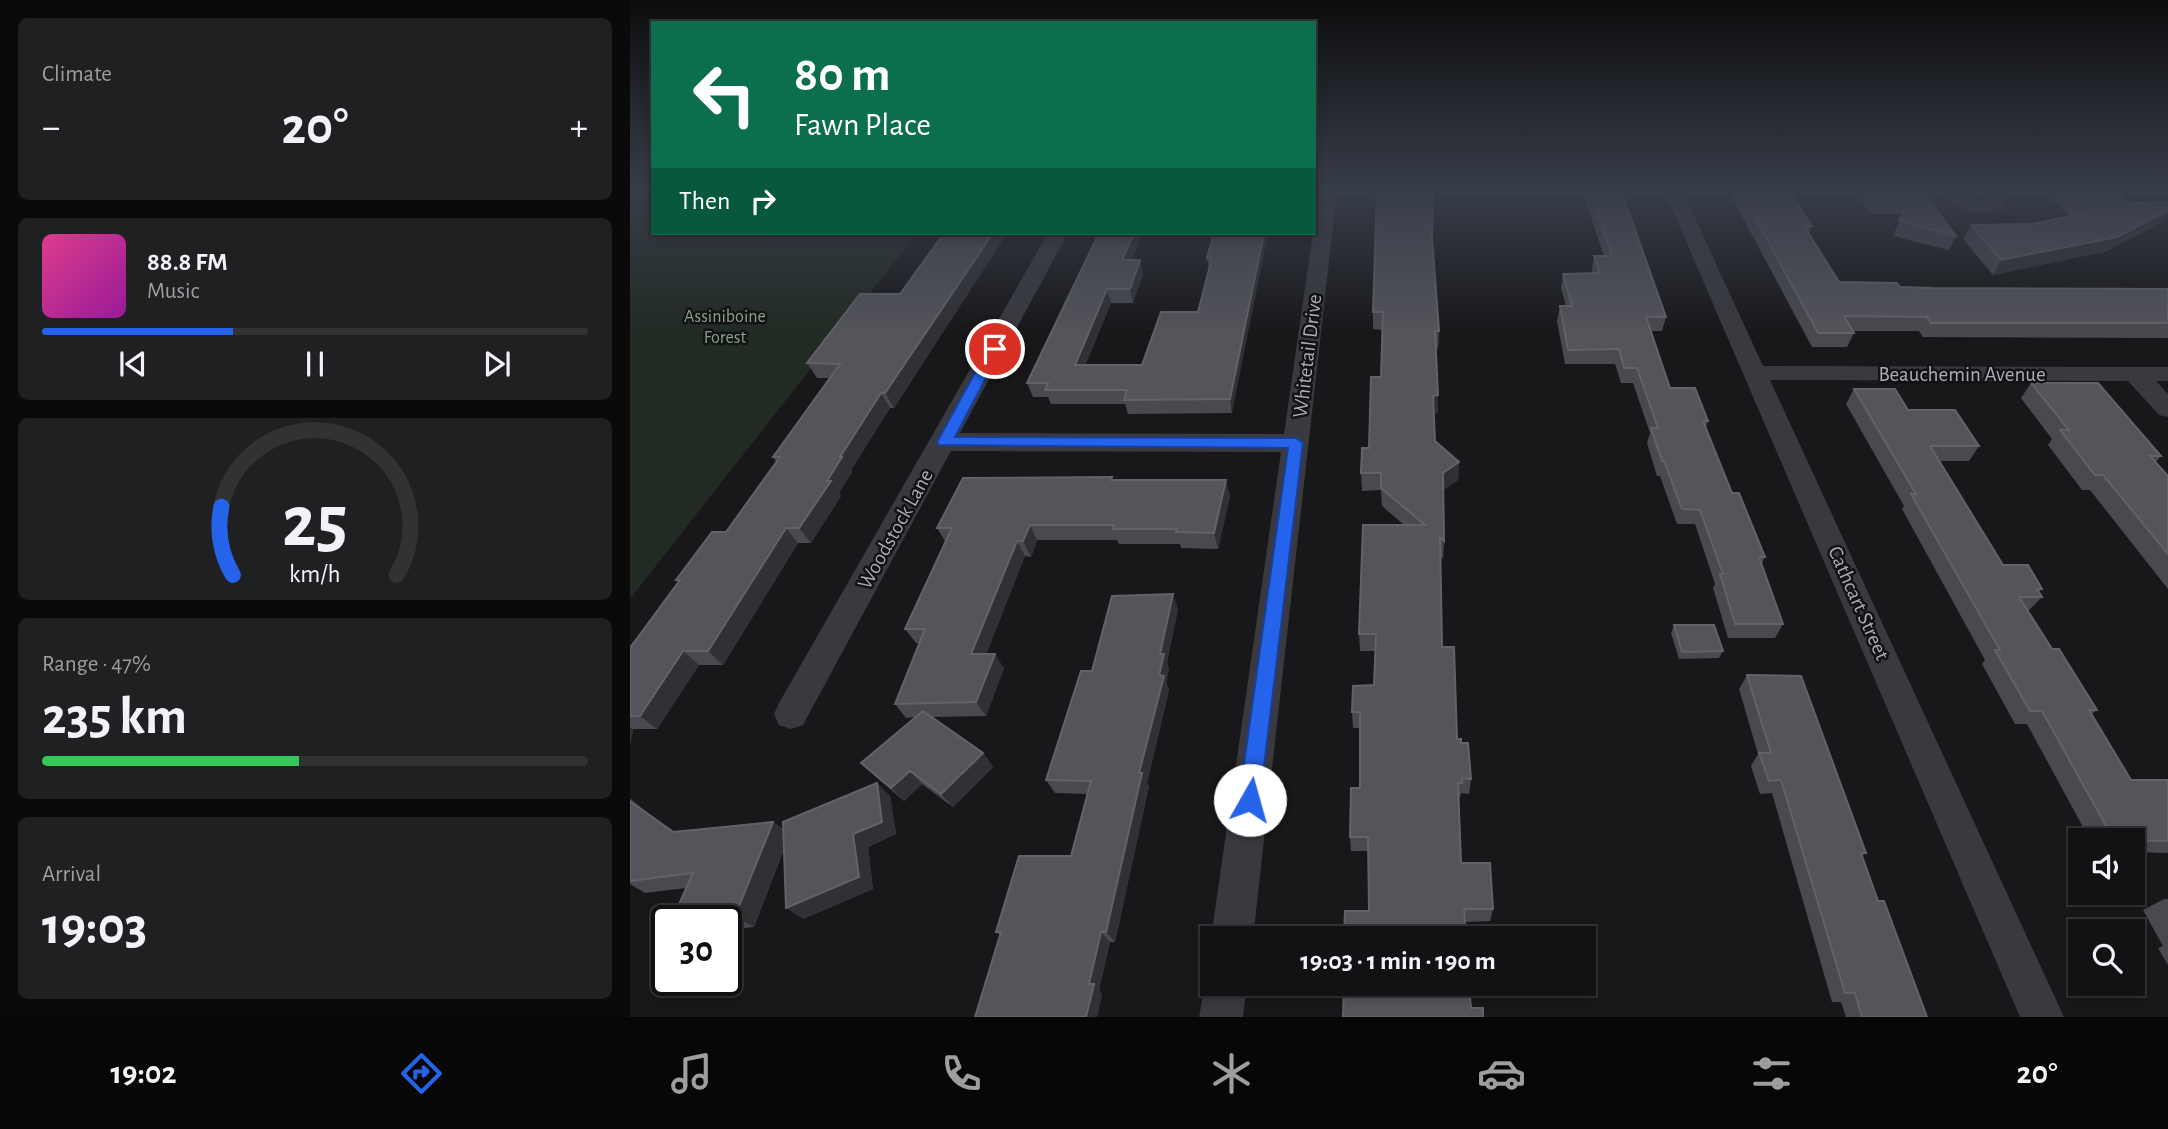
<!DOCTYPE html>
<html lang="en">
<head>
<meta charset="utf-8">
<style>
	:root { --surface:#121214; --page:#1f2022; --text:#f1f3f6; --muted:#9c9ea0; --line:#313234; --accent:#2563eb }
	body { margin:0; font-family:"Alegreya Sans",sans-serif; background:var(--page); color:var(--text); height:100vh; display:flex; flex-direction:column; font-size:26px; white-space:nowrap }
	* { box-sizing:border-box; margin:0 }
	p { font-size:23px; color:var(--muted) }
	.icon { flex:none; width:38px; height:38px; fill:none; stroke:currentColor; stroke-width:2; stroke-linecap:round; stroke-linejoin:round }
	.map { position:relative; flex:1; overflow:hidden }
	.side { display:flex; flex-direction:column; gap:18px; padding:18px; background:#0a0a0b; width:630px }
	.side>* { flex:none }
	.top-card { position:absolute; left:21px; top:21px; width:665px; height:214px; border-radius:0px; box-shadow:0 4px 10px #0003,0 0 0 2px var(--line); background:#0b6e4f; color:#fff; overflow:hidden }
	.controls { position:absolute; left:1438px; top:828px; display:grid; gap:14px }
	.controls a { display:grid; place-items:center; width:77px; height:77px; border-radius:0px; background:var(--surface); box-shadow:0 4px 10px #0003,0 0 0 2px var(--line); font-size:35px }
	.speed { position:absolute; left:21px; top:905px; display:flex; gap:14px; font-size:35px; font-weight:700; text-align:center }
	.speed>* { display:grid; place-content:center; width:91px; height:91px; border-radius:50%; background:var(--surface); box-shadow:0 4px 10px #0003,0 0 0 2px var(--line); line-height:1 }
	.speed .limit { border:4px solid #111; border-radius:10px; background:#fff; color:#111 }
	.pin { position:absolute; display:grid; place-items:center; width:60px; height:60px; color:#fff; margin:-30px; border:4px solid #fff; border-radius:50%; box-shadow:0 2px 7px #0007 }
	.me { position:absolute; width:77px; margin:-38px; rotate:7deg; stroke-linejoin:round; filter:drop-shadow(0 0 5px #0008) }
	.turn { display:flex; align-items:center; gap:24px; height:147px; padding:0 28px; font-size:32px }
	.turn .icon { width:91px; height:91px; stroke-width:2.5 }
	.turn b { display:block; font-size:49px; line-height:60px }
	.then { display:flex; align-items:center; height:66px; padding:0 28px; background:#0003; gap:14px; font-size:26px }
	.big { font-size:52px; font-weight:600; line-height:1.1 }
	.side .card { flex:1; display:flex; flex-direction:column; justify-content:center; gap:10px; min-width:0; padding:0 24px; border-radius:10px; background:var(--page) }
	.side .dial { align-items:center; gap:0 }
	.dial svg { height:182px; overflow:visible; fill:none; stroke:var(--line); stroke-width:7; stroke-linecap:round; text-anchor:middle }
	.dial text { fill:var(--text); stroke:none }
	.song { display:flex; align-items:center; gap:21px }
	.cover { width:84px; height:84px; border-radius:10px; background:linear-gradient(135deg,hsl(330 70% 55%),hsl(300 70% 35%)) }
	.played { height:7px; border-radius:4px; background:linear-gradient(90deg,var(--accent) 35%,var(--line) 35%) }
	.keys { display:flex; justify-content:space-around; direction:ltr }
	.heat { display:flex; justify-content:space-between; align-items:center; font-size:38px; direction:ltr }
	.charge { height:10px; border-radius:5px; background:linear-gradient(90deg,#34c759 47%,var(--line) 0) }
	.trip { position:absolute; left:570px; top:926px; width:396px; height:70px; border-radius:0px; background:var(--surface); box-shadow:0 4px 10px #0003,0 0 0 2px var(--line); font-weight:600; line-height:70px; text-align:center }
	.tabs { display:flex; height:112px; justify-content:space-around; align-items:center; background:#070708; color:var(--muted) }
	.tabs .icon { width:49px; height:49px }
	.tabs .selected { color:var(--accent) }
	.tabs b { font-size:32px; color:var(--text) }
	main { display:flex; flex:1; min-height:0 }
	.map>svg:first-child { display:block }
</style>
</head>
<body>
<main>
<section class="side">
<div class="card"><p>Climate</p>
<div class="heat"><a>−</a><b class="big">20°</b><a>+</a></div>
</div>
<div class="card">
<div class="song"><i class="cover"></i><div><b>88.8 FM</b><p>Music</p></div></div>
<div class="played"></div>
<div class="keys"><svg class="icon" aria-label="previous" viewBox="0 0 24 24"><path d="M18 5L8 12l10 7zM5 5v14"/></svg><svg class="icon" aria-label="pause" viewBox="0 0 24 24"><path d="M8 5v14M16 5v14"/></svg><svg class="icon" aria-label="next" viewBox="0 0 24 24"><path d="M6 5l10 7-10 7zM19 5v14"/></svg></div>
</div>
<div class="card dial"><svg viewBox="0 0 100 80">
<path d="M14 69A42 42 0 1 1 86 69"/>
<path d="M14 69A42 42 0 0 1 9 39" stroke="#2563eb"/>
<text x="50" y="56" font-size="32" font-weight="700">25</text>
<text x="50" y="72" font-size="11">km/h</text>
</svg></div>
<div class="card"><p>Range · 47%</p><b class="big">235 km</b><div class="charge"></div></div>
<div class="card"><p>Arrival</p><b class="big">19:03</b></div>
</section>
<div class="map">
<svg width="1538" height="1017" viewBox="0 0 1538 1017">
	<rect width="100%" height="100%" fill="#18181a"/>
	<path fill="#222a24" d="M 0,190 L 23,190 L 23,233 L 287,233 L 0,599 Z"/>
	<g fill="none" stroke-linecap="round" stroke-linejoin="round">
		<path fill="#39393f" fill-rule="evenodd" d="M 689,190 L 707,190 L 623,938 L 583,938 L 583,941 L 581,938 L 651,452 L 321,451 L 173,725 L 161,729 L 149,725 L 144,714 L 149,703 L 418,233 L 438,233 L 330,433 L 654,434 Z
			M 1034,190 L 1052,190 L 1133,366 L 1538,367 L 1538,381 L 1526,381 L 1538,394 L 1538,417 L 1529,415 L 1498,381 L 1140,380 L 1434,1017 L 1390,1017 Z
			M 1315,190 L 1333,190 L 1333,194 L 1345,201 L 1355,201 L 1344,190 L 1365,190 L 1375,199 L 1373,209 C 1353,214 1329,214 1315,196 Z
			M 583,968 L 583,984 L 617,984 L 613,1017 L 569,1017 L 575,984 Z"/>
	</g>
	<path fill="#49494f" d="M 952,190 L 991,190 L 1036,317 L 1032,331 L 1021,331 L 1040,388 L 1078,421 L 1076,427 L 1102,493 L 1135,557 L 1132,563 L 1153,624 L 1145,638 L 1098,638 L 1083,588 L 1085,584 L 1065,524 L 1047,524 L 1030,476 L 1027,476 L 1017,443 L 1020,433 L 1003,383 L 991,383 L 985,364 L 935,364 L 927,321 L 930,306 L 936,306 L 931,288 L 933,274 L 963,273 L 962,270 L 964,256 L 974,256 Z
		M 1098,190 L 1159,190 L 1182,226 L 1179,234 L 1209,282 L 1301,288 L 1538,289 L 1538,338 L 1293,337 L 1289,331 L 1223,331 L 1224,333 L 1217,347 L 1182,347 Z
		M 1214,190 L 1291,190 L 1326,236 L 1319,250 L 1263,236 L 1272,214 L 1241,214 L 1228,196 L 1219,196 Z
		M 1412,190 L 1485,190 L 1500,203 L 1538,202 L 1538,219 L 1477,251 L 1363,275 L 1333,239 L 1341,225 L 1402,224 L 1440,216 Z
		M 314,233 L 377,233 L 264,408 L 260,408 L 221,470 L 222,472 L 209,493 L 211,496 L 181,543 L 168,543 L 93,665 L 69,665 L 27,729 L 3,729 L 0,745 L 0,648 L 48,583 L 46,580 L 96,532 L 146,462 L 143,457 L 199,378 L 187,378 L 177,363 L 270,294 Z
		M 584,233 L 602,413 L 498,414 L 495,404 L 421,404 L 418,397 L 403,397 L 397,383 L 502,260 L 510,260 L 513,274 L 503,303 L 481,303 L 455,365 L 512,365 L 568,312 L 579,270 L 577,258 Z
		M 802,237 L 809,331 L 808,349 L 806,349 L 808,413 L 804,414 L 805,441 L 829,462 L 828,480 L 813,490 L 814,541 L 813,559 L 810,556 L 812,647 L 827,739 L 841,779 L 839,794 L 831,793 L 830,797 L 828,798 L 831,863 L 863,909 L 860,921 L 835,922 L 739,911 L 738,851 L 721,851 L 720,837 L 730,788 L 730,728 L 723,728 L 722,712 L 744,685 L 745,651 L 730,651 L 729,634 L 774,525 L 752,506 L 751,490 L 732,491 L 731,473 L 739,448 L 751,377 L 752,330 L 743,329 L 743,312 Z
		M 1401,383 L 1531,456 L 1526,462 L 1538,476 L 1538,589 L 1460,490 L 1452,490 L 1418,445 L 1422,439 L 1391,398 Z
		M 1224,389 L 1278,410 L 1349,446 L 1339,461 L 1309,461 L 1373,565 L 1412,589 L 1409,592 L 1412,597 L 1398,611 L 1422,649 L 1467,710 L 1462,714 L 1501,780 L 1538,780 L 1538,853 L 1503,852 L 1503,840 L 1460,840 L 1397,724 L 1385,724 L 1352,664 L 1355,660 L 1272,509 L 1274,506 L 1216,404 Z
		M 483,480 L 600,496 L 588,549 L 551,548 L 550,544 L 489,544 L 487,540 L 407,540 L 401,557 L 395,556 L 356,654 L 374,668 L 356,716 L 301,717 L 353,753 L 363,767 L 323,807 L 292,784 L 274,801 L 245,776 L 231,763 L 286,717 L 276,718 L 265,704 L 289,643 L 286,643 L 275,629 L 315,541 L 307,528 Z
		M 548,609 L 537,662 L 539,669 L 536,682 L 539,690 L 517,783 L 519,786 L 485,942 L 480,942 L 469,990 L 472,994 L 467,1017 L 345,1017 L 370,935 L 366,932 L 441,856 L 457,794 L 425,793 L 416,780 L 462,671 Z
		M 1044,625 L 1093,651 L 1089,658 L 1049,659 L 1041,633 Z
		M 1117,675 L 1236,853 L 1232,856 L 1248,901 L 1297,1017 L 1216,1017 L 1211,1002 L 1202,1002 L 1142,793 L 1130,794 L 1121,766 L 1128,754 L 1109,689 Z
		M 260,796 L 266,834 L 238,847 L 243,889 L 173,919 L 154,849 L 124,927 L 96,930 L 96,920 L 42,920 L 56,888 L 15,893 L 0,884 L 0,798 L 14,810 L 45,832 L 143,822 L 153,829 Z
		M 1534,899 L 1538,899 L 1538,965 L 1528,948 L 1533,946 L 1513,910 Z"/>
	<path fill="#313135" d="M 1538,210 L 1538,219 L 1477,251 L 1363,275 L 1371,260 Z
		M 363,233 L 377,233 L 264,408 L 255,393 Z
		M 504,233 L 513,233 L 496,274 L 492,260 Z
		M 634,233 L 638,233 L 602,413 L 600,399 Z
		M 510,260 L 513,274 L 503,303 L 500,289 Z
		M 477,289 L 481,303 L 450,379 L 445,365 Z
		M 251,393 L 260,408 L 221,470 L 222,472 L 209,493 L 211,496 L 181,543 L 169,528 L 210,457 Z
		M 808,395 L 808,413 L 803,414 L 803,396 Z
		M 829,462 L 828,480 L 812,491 L 813,473 Z
		M 596,480 L 600,496 L 588,549 L 584,533 Z
		M 400,525 L 407,540 L 401,557 L 393,541 Z
		M 156,528 L 168,543 L 93,665 L 78,651 Z
		M 387,541 L 395,556 L 351,668 L 341,654 Z
		M 543,594 L 548,609 L 537,662 L 539,669 L 536,682 L 539,690 L 517,783 L 519,786 L 485,942 L 476,932 L 529,675 L 530,654 Z
		M 53,651 L 69,665 L 27,729 L 10,716 Z
		M 365,654 L 374,668 L 356,716 L 346,702 Z
		M 0,728 L 3,729 L 0,745 Z
		M 353,753 L 363,767 L 323,807 L 311,794 Z
		M 280,771 L 292,784 L 274,801 L 261,788 Z
		M 247,783 L 260,796 L 266,834 L 238,847 L 243,889 L 173,919 L 156,908 L 223,834 Z
		M 0,798 L 14,810 L 62,844 L 0,815 Z
		M 143,822 L 159,834 L 124,927 L 105,916 Z
		M 471,932 L 480,942 L 469,990 L 472,994 L 467,1017 L 456,1017 L 459,984 Z"/>
	<path fill="#54545a" stroke="#626269" stroke-width="2" d="M 747,190 L 803,190 L 802,237 L 809,331 L 805,331 L 808,395 L 803,396 L 805,441 L 829,462 L 813,473 L 814,541 L 810,537 L 812,647 L 824,647 L 827,739 L 831,739 L 831,743 L 838,743 L 841,779 L 832,778 L 832,783 L 828,783 L 831,863 L 860,863 L 863,909 L 834,909 L 836,938 L 714,938 L 715,911 L 739,911 L 738,837 L 720,837 L 721,788 L 730,788 L 730,712 L 722,712 L 723,686 L 744,685 L 746,634 L 729,634 L 733,525 L 795,525 L 751,488 L 751,473 L 731,473 L 732,448 L 739,448 L 741,377 L 751,377 L 753,312 L 743,312 Z
		M 959,190 L 991,190 L 1036,317 L 1016,317 L 1040,388 L 1065,388 L 1078,421 L 1073,421 L 1102,493 L 1109,493 L 1135,557 L 1129,557 L 1153,624 L 1105,624 L 1090,574 L 1093,574 L 1070,510 L 1052,509 L 1034,461 L 1032,461 L 1021,428 L 1028,428 L 1007,368 L 994,368 L 989,349 L 938,350 L 930,306 L 942,306 L 933,274 L 970,273 L 964,256 L 982,256 Z
		M 1110,190 L 1159,190 L 1182,226 L 1174,226 L 1209,282 L 1267,283 L 1270,287 L 1301,288 L 1538,289 L 1538,323 L 1301,323 L 1297,317 L 1214,316 L 1224,333 L 1188,333 Z
		M 1240,190 L 1291,190 L 1326,236 L 1269,221 L 1279,200 L 1247,199 Z
		M 1436,190 L 1485,190 L 1500,203 L 1538,202 L 1538,210 L 1487,237 L 1371,260 L 1341,225 L 1402,224 L 1460,212 Z
		M 314,233 L 363,233 L 255,393 L 251,393 L 210,457 L 212,457 L 197,481 L 201,481 L 169,528 L 156,528 L 78,651 L 53,651 L 10,716 L 0,716 L 0,648 L 50,580 L 46,580 L 82,532 L 96,532 L 150,457 L 143,457 L 210,364 L 177,363 L 230,294 L 270,294 Z
		M 469,233 L 504,233 L 492,260 L 510,260 L 500,289 L 477,289 L 445,365 L 512,365 L 531,312 L 568,312 L 582,258 L 577,258 L 584,233 L 634,233 L 600,399 L 494,400 L 497,390 L 415,390 L 418,383 L 397,383 Z
		M 1401,383 L 1468,383 L 1531,456 L 1520,456 L 1538,476 L 1538,554 L 1473,475 L 1465,475 L 1430,430 L 1439,430 Z
		M 1224,389 L 1265,389 L 1278,410 L 1325,410 L 1349,446 L 1300,446 L 1373,565 L 1398,565 L 1412,589 L 1407,589 L 1412,597 L 1389,597 L 1422,649 L 1429,649 L 1467,710 L 1459,710 L 1501,780 L 1538,780 L 1538,841 L 1484,840 L 1412,711 L 1400,711 L 1365,650 L 1370,650 L 1281,494 L 1286,494 Z
		M 482,477 L 481,480 L 596,480 L 584,533 L 546,532 L 547,529 L 483,529 L 484,525 L 400,525 L 393,541 L 387,541 L 341,654 L 365,654 L 346,702 L 265,704 L 295,629 L 275,629 L 322,528 L 307,528 L 333,478 Z
		M 543,594 L 530,654 L 534,654 L 529,675 L 534,676 L 509,773 L 512,773 L 476,932 L 471,932 L 459,984 L 464,984 L 456,1017 L 345,1017 L 371,932 L 366,932 L 389,856 L 441,856 L 461,781 L 416,780 L 451,671 L 462,671 L 482,596 Z
		M 1044,625 L 1084,625 L 1093,651 L 1052,652 Z
		M 1117,675 L 1171,676 L 1236,853 L 1231,853 L 1248,901 L 1254,901 L 1297,1017 L 1232,1017 L 1225,993 L 1215,993 L 1151,780 L 1139,781 L 1129,753 L 1141,753 Z
		M 293,711 L 353,753 L 311,794 L 280,771 L 261,788 L 231,763 Z
		M 247,783 L 252,822 L 223,834 L 229,877 L 156,908 L 153,822 Z
		M 0,801 L 43,832 L 143,822 L 105,916 L 62,920 L 42,920 L 63,873 L 0,881 Z
		M 714,984 L 839,984 L 841,1008 L 853,1008 L 853,1017 L 713,1017 Z"/>
	<linearGradient id="sky" x2="0" y2="1"><stop stop-color="#0d0d0e"/><stop offset="0.57" stop-color="#373d49"/><stop offset="1" stop-color="#373d49" stop-opacity="0"/></linearGradient>
	<rect width="1538" height="333" fill="url(#sky)"/>
	<path fill="#2563eb" stroke="#184099" stroke-width="2" d="M 365,345 L 371,349 L 325,437 L 666,438 L 673,443 L 630,800 L 627,808 L 620,811 L 612,808 L 609,800 L 658,448 L 309,445 L 307,442 L 358,349 Z"/>
	<g text-anchor="middle" stroke-width="5" stroke-linejoin="round" paint-order="stroke">
		<g font-size="18" fill="#83a38a" stroke="#131315">
			<text x="95" y="322">Assiniboine<tspan x="95" dy="21">Forest</tspan></text>
		</g>
		<g font-size="21" fill="#abacb9" stroke="#131315">
			<text transform="translate(677 356) rotate(-83)" y="7">Whitetail Drive</text>
			<text x="1332" y="381">Beauchemin Avenue</text>
			<text transform="translate(265 529) rotate(-61)" y="7">Woodstock Lane</text>
			<text transform="translate(1229 603) rotate(66)" y="7">Cathcart Street</text>
		</g>
	</g>
</svg>
<div class="controls">
<a><svg class="icon" aria-label="sound" viewBox="0 0 24 24"><path d="M4 9h4l5-4v14l-5-4H4zM17 9q2 3 0 6"/></svg></a>
<a><svg class="icon" aria-label="search" viewBox="0 0 24 24"><circle cx="10" cy="10" r="6"/><path d="M15 15l6 6"/></svg></a>
</div>
<div class="speed"><div class="limit">30</div></div>
<div class="pin" style="left:365px;top:349px;background:#d93025"><svg class="icon" aria-label="arrive" viewBox="0 0 24 24"><path d="M6 21V4h12l-3 4 3 4H6"/></svg></div>
<svg class="me" style="left:620px;top:800px" viewBox="-20 -20 40 40"><circle r="19" fill="#fff"/><path d="M0-13L10 11 0 6-10 11z" fill="#2563eb"/></svg>
<div class="trip">19:03 · 1 min · 190 m</div>
<div class="top-card">
<div class="turn"><svg class="icon" aria-label="left" viewBox="0 0 24 24"><path d="M17 20v-9H6M10 6l-5 5 5 5"/></svg><div><b>80 m</b>Fawn Place</div></div>
<div class="then">Then<svg class="icon" aria-label="right" viewBox="0 0 24 24"><path d="M7 20v-9h11M14 6l5 5-5 5"/></svg></div>
</div>
</div>
</main>
<nav class="tabs">
<b>19:02</b>
<svg class="icon selected" aria-label="directions" viewBox="0 0 24 24"><path d="M12 3l9 9-9 9-9-9zM9 14v-3h6M13 9l2 2-2 2"/></svg>
<svg class="icon" aria-label="music" viewBox="0 0 24 24"><path d="M9 18V5l10-2v13"/><circle cx="6" cy="18" r="3"/><circle cx="16" cy="16" r="3"/></svg>
<svg class="icon" aria-label="phone" viewBox="0 0 24 24"><path d="M5 4h4l2 5-3 2q2 4 5 5l2-3 5 2v4C11 20 4 13 5 4z"/></svg>
<svg class="icon" aria-label="climate" viewBox="0 0 24 24"><path d="M12 3v18M4 7l16 10M4 17L20 7"/></svg>
<svg class="icon" aria-label="car" viewBox="0 0 24 24"><path d="M5 17H2v-5l4-1 3-4h7l3 4 3 1v5h-3M9 17h6M6 11h13"/><circle cx="7" cy="17" r="2"/><circle cx="17" cy="17" r="2"/></svg>
<svg class="icon" aria-label="filters" viewBox="0 0 24 24"><path d="M4 7h16M4 17h16"/><circle cx="9" cy="7" r="2"/><circle cx="15" cy="17" r="2"/></svg>
<b>20°</b>
</nav>
</body>
</html>
